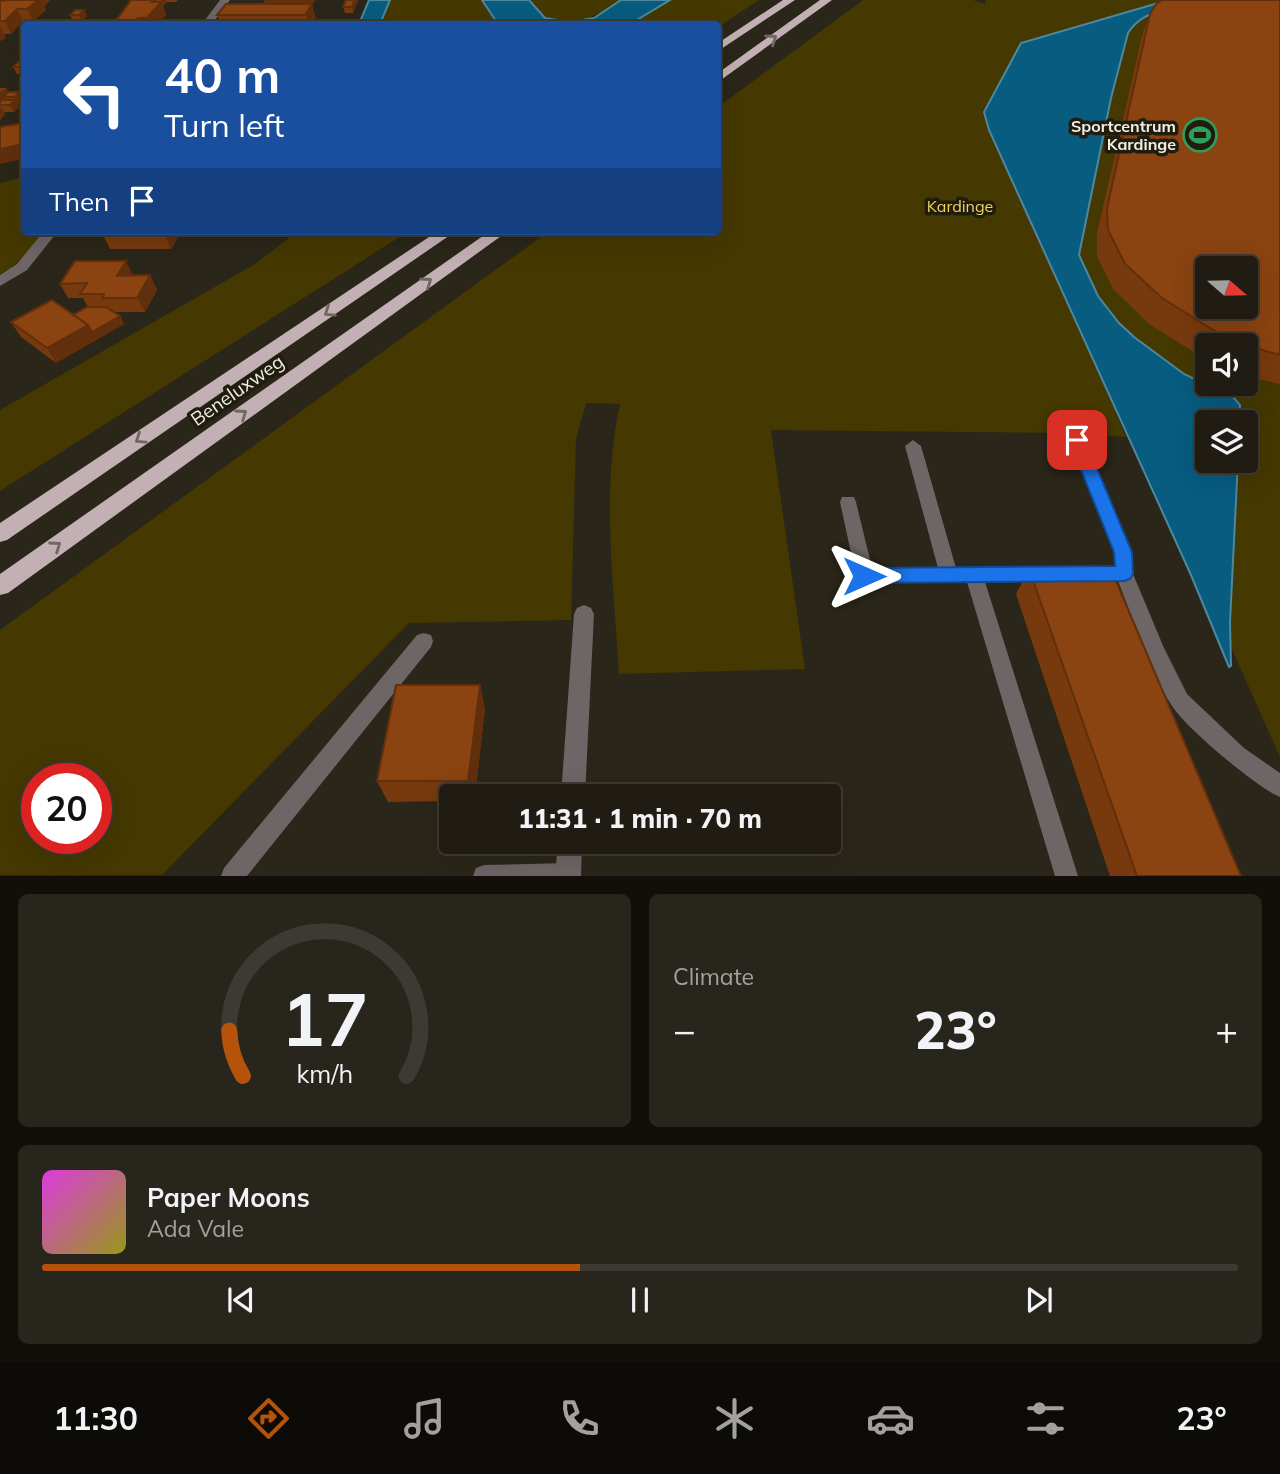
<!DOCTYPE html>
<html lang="en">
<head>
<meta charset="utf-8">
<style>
	:root { --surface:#201c13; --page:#28251c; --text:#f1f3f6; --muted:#a2a1a0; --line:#3d3a33; --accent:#b45309 }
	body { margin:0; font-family:Mulish,sans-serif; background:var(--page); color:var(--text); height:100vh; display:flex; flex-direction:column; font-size:26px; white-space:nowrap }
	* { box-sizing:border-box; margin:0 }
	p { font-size:23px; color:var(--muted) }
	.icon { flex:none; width:38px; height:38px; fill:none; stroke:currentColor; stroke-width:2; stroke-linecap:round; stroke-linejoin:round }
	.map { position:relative; height:876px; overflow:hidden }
	.panel { display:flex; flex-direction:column; gap:18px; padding:18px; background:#120f0a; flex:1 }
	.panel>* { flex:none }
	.hud { position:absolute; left:21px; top:21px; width:700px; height:214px; border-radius:7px; box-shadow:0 7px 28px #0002,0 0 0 2px var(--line); background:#1a4fa0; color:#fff; overflow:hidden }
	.needle { width:46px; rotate:110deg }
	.fabs { position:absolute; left:1195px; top:256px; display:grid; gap:14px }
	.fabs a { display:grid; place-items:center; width:63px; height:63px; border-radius:7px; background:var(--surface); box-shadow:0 7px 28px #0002,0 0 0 2px var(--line); font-size:35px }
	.speed { position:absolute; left:21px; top:763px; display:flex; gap:14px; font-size:35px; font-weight:700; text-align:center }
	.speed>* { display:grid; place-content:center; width:91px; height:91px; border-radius:50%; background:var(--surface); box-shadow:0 7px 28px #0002,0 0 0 2px var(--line); line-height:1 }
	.speed .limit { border:10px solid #d22; background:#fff; color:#111 }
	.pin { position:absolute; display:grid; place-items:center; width:60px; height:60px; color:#fff; margin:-30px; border-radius:14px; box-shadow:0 4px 10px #0006 }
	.me { position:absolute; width:77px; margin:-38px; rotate:90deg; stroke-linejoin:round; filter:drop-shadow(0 0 5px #0008) }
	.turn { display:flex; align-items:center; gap:24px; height:147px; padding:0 28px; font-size:32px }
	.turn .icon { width:91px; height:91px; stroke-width:2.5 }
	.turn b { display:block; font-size:49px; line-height:60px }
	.then { display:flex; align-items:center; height:66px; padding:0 28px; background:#0003; gap:14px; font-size:26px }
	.big { font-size:52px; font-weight:800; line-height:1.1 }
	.panel .tile { flex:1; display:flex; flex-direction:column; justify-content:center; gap:10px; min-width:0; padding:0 24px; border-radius:10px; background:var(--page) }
	.panel .dial { align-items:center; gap:0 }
	.dial svg { height:182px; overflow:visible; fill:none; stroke:var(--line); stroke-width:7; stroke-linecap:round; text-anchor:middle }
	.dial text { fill:var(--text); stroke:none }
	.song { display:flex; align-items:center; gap:21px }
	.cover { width:84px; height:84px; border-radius:10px; background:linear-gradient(135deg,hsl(300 70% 55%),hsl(60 70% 35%)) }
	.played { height:7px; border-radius:4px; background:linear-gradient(90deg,var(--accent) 45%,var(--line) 45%) }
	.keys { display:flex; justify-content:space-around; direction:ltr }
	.heat { display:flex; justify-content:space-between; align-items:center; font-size:38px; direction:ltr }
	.panel .tiles { flex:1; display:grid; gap:18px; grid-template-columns:1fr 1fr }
	.tile:last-child { grid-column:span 2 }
	.trip { position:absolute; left:439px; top:784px; width:402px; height:70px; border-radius:7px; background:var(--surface); box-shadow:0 7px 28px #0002,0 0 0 2px var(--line); font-weight:800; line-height:70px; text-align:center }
	.dock { display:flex; height:112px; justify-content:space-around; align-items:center; background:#0d0b08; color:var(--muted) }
	.dock .icon { width:49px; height:49px }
	.dock .selected { color:var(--accent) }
	.dock b { font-size:32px; color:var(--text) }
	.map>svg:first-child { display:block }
</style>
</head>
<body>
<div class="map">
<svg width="1280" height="876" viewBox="0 0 1280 876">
	<rect width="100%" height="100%" fill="#2a2619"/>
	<path fill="#453800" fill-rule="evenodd" d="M 390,0 L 482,0 L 498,24 L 380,24 Z
		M 529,0 L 621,0 C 601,13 568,34 544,17 C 538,13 534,5 529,0 Z
		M 670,0 L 759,0 L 718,27 L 718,24 L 630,24 Z
		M 863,0 L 973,0 L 985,4 L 986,0 L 1280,0 L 1280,757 L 1126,412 L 1115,412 L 1126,437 L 1071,433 L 771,430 L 805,669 L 619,674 C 614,587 601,489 620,404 L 586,403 L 576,439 L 571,620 L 409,623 L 162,875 L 0,875 L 0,630 L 549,231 L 718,231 L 718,107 ZM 1208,268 L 1246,268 L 1246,306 L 1208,306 ZM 1208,345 L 1246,345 L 1246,383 L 1208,383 ZM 1208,422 L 1246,422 L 1246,460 L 1208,460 ZM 37,779 L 96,779 L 96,838 L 37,838 Z
		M 24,177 L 24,231 L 44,231 C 33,247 18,266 0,274 L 0,183 Z
		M 298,231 L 409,231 L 0,491 L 0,410 L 255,264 Z"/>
	<path fill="#075c7f" stroke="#4d889e" stroke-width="2" d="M 369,0 L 390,0 L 380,24 L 359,24 Z
		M 482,0 L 529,0 L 545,18 L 570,22 L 594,18 L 621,0 L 670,0 L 630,24 L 498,24 Z
		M 1165,1 L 1164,9 C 1149,14 1137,19 1128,33 L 1111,98 L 1079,255 L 1098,296 L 1119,323 L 1134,337 L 1184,374 L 1234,398 L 1240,405 L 1239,422 L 1208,422 L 1208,460 L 1238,460 L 1230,622 L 1231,666 L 1229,667 L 1191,575 L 989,130 L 984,112 L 1021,43 Z"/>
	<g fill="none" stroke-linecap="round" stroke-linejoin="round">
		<path fill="#6d6566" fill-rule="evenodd" d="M 1077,434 L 1085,440 L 1132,552 L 1133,574 L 1164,648 L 1187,694 L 1244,748 L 1280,773 L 1280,797 C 1256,787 1186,728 1172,706 C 1149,670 1134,621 1118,581 L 1086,579 L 1083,574 L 1086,569 L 1115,567 L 1114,552 L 1069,440 Z
			M 913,440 L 921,446 L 956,568 L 1046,567 L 1052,569 L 1055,574 L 1052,579 L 1046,581 L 985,582 L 1078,876 L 1055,876 L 967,582 L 865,583 L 859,581 L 856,576 L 840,502 L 842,497 L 854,497 L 856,502 L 872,568 L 938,568 L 905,446 Z
			M 424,633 L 431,635 L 433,641 L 431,647 L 247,876 L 221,876 L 224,868 L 417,635 Z
			M 568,863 L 576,866 L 579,876 L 473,876 L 476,868 L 484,865 Z"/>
		<path fill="#6d6566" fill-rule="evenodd" d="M 220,0 L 230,0 L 212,24 L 202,24 Z
			M 44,231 L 58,231 L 27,270 L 0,286 L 0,275 L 17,264 Z
			M 584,605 L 591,608 L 594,614 L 585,796 L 561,796 L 574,614 L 577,608 Z
			M 558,842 L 582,842 L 581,876 L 555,876 Z"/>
		<path fill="#c3b0b4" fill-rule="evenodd" d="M 783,0 L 795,0 L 718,51 L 718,43 Z
			M 820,0 L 832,0 L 718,82 L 718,73 Z
			M 438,231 L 456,231 L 7,540 L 0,542 L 0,523 Z
			M 490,231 L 508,231 L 8,593 L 0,595 L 0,574 Z"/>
	</g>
	<path fill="#773a0f" d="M 8,0 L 50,0 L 44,6 L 46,10 L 33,21 L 23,21 L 11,34 L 4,34 L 6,38 L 0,41 L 0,1 Z
		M 131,0 L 178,0 L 176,2 L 167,2 L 163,6 L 166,15 L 157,24 L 111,24 L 110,22 L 118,18 Z
		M 266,0 L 315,0 L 312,5 L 317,24 L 221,24 L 217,15 L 265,4 L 265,2 Z
		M 346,0 L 358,0 L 353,13 L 345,13 L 343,7 Z
		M 1280,0 L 1280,384 L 1246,376 L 1246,345 L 1208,345 L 1208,359 L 1200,356 L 1149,324 L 1113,289 L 1097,256 L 1097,233 L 1142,36 L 1150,14 Z
		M 84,10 L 87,16 L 81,21 L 73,21 L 70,15 Z
		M 24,62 L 24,74 L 17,74 L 13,67 Z
		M 0,88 L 6,88 L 8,92 L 23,99 L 17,104 L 19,107 L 14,112 L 4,112 L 5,114 L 0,120 Z
		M 101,231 L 182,231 L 171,249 L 110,249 Z
		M 150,275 L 157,290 L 145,312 L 114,312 L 120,316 L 124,324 L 56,363 L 21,337 L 11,322 L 73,315 L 88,307 L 83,298 L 68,298 L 60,284 L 133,276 Z
		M 1029,569 L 1241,876 L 1110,876 L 1016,594 Z
		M 485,708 L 475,796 L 452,796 L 452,801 L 388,802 L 377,781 Z"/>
	<path fill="#612f0c" d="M 38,0 L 42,0 L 46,10 L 33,21 L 27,9 Z
		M 42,0 L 50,0 L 45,6 Z
		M 154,0 L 156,0 L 158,6 L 161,2 L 166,15 L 157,24 L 150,24 L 147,18 L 152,2 Z
		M 161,0 L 166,0 L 167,2 L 163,6 Z
		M 305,0 L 315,0 L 312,5 L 317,24 L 308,24 L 304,2 Z
		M 355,0 L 358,0 L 358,1 L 353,13 L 352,7 Z
		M 17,9 L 23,21 L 11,34 L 5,21 Z
		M 84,10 L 87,16 L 81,21 L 79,15 Z
		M 138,18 L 140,24 L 135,24 L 134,22 Z
		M 0,26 L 6,38 L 0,41 Z
		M 6,88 L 9,95 L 4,97 L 5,99 L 0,103 L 0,93 Z
		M 19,92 L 23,99 L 18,104 L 15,97 Z
		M 15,100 L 19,107 L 14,112 L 10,105 Z
		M 2,108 L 5,114 L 0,120 L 0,109 Z
		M 24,144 L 24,159 L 0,164 L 0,149 Z
		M 163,231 L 182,231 L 171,249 Z
		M 126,261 L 133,275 L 117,276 Z
		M 150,275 L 157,290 L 145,312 L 137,298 Z
		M 120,316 L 124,324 L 56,363 L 47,348 L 88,325 Z
		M 480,685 L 485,708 L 475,796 L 473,796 L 468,781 Z"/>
	<path fill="#8a4311" stroke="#612f0c" stroke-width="2" fill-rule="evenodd" d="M 8,0 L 38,0 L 27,9 L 17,9 L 5,21 L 0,21 L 0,1 Z
		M 131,0 L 154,0 L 152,2 L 161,2 L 147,18 L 138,18 L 134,22 L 110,22 L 118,18 Z
		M 266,0 L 305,0 L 304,2 L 265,2 Z
		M 346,0 L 355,0 L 352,7 L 343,7 Z
		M 1162,0 L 1280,0 L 1280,355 L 1265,351 L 1215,331 L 1162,298 L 1125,264 L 1108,230 L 1107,208 L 1150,14 L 1156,4 ZM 1208,268 L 1246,268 L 1246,306 L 1208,306 Z
		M 226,4 L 312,4 L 305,15 L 217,15 Z
		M 75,10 L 84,10 L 79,15 L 70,15 Z
		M 18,62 L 24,62 L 24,67 L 13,67 Z
		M 8,92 L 19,92 L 15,97 L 4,97 Z
		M 1,100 L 15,100 L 10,105 L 0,105 Z
		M 24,123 L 24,144 L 0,149 L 0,127 Z
		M 75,261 L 126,261 L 117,276 L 150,275 L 137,298 L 102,298 L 104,294 L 80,294 L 87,283 L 60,284 Z
		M 52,300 L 88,325 L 47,348 L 11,322 Z
		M 87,307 L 106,307 L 120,316 L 92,332 L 88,325 L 73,315 Z
		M 1029,569 L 1111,569 L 1241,876 L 1137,876 Z
		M 396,685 L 480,685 L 468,781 L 377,781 Z"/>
	<defs><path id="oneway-chevron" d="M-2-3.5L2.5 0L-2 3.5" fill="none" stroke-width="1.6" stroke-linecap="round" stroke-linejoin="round" transform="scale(1.75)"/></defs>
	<g stroke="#726662">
		<use href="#oneway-chevron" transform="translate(772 39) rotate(-35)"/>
		<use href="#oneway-chevron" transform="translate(427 282) rotate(-35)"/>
		<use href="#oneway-chevron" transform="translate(329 312) rotate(146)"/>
		<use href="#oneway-chevron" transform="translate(242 414) rotate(-35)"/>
		<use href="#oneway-chevron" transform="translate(140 439) rotate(146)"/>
		<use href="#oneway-chevron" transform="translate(56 546) rotate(-35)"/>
	</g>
	<path fill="#1a73e8" stroke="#114b97" stroke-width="2" d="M 1077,434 L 1085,440 L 1132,552 L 1133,574 L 1130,579 L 1124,581 L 864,583 L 858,581 L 855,576 L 858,570 L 864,568 L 1115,566 L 1114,552 L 1069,440 Z"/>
	<defs>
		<symbol id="stadium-ring" viewBox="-11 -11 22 22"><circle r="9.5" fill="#201d0f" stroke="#2e9e5b" stroke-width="1.5"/><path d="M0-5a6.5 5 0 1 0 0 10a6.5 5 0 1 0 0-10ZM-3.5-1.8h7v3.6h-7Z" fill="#2e9e5b"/></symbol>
	</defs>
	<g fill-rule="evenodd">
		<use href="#stadium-ring" x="1181" y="116" width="38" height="38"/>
	</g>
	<g text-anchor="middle" stroke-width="7" stroke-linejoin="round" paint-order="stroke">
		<g font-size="16" font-weight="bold" fill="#f0eee5" stroke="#201d0f" text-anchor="end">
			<text x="1176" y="132">Sportcentrum<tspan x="1176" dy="18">Kardinge</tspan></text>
		</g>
		<g font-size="16" fill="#f2d459" stroke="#201d0f">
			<text x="960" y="212">Kardinge</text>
		</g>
		<g font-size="19" fill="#f0eee5" stroke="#201d0f">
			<text transform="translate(237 390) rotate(-35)" y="7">Beneluxweg</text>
		</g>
	</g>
</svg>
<div class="fabs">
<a><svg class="needle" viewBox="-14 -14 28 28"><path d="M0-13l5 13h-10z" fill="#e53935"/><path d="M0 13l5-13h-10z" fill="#a2a1a0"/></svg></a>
<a><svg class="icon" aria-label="sound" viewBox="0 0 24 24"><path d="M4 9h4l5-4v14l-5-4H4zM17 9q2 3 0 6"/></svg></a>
<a><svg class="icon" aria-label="layers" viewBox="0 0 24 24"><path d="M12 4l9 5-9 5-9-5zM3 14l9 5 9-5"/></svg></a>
</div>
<div class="speed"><div class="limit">20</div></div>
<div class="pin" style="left:1077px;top:440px;background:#d93025"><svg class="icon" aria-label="arrive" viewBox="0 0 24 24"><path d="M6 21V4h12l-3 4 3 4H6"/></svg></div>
<svg class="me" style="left:864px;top:576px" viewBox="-20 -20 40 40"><path d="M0-17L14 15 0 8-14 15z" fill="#1a73e8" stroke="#fff" stroke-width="4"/></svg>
<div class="trip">11:31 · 1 min · 70 m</div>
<div class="hud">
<div class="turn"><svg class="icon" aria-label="left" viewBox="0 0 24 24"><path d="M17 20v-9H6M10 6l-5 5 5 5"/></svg><div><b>40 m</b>Turn left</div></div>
<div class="then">Then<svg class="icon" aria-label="arrive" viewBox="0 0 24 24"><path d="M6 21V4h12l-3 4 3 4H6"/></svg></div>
</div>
</div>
<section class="panel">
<div class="tiles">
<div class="tile dial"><svg viewBox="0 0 100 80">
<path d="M14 69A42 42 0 1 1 86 69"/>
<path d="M14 69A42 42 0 0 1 8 49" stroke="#b45309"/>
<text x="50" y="56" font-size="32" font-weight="700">17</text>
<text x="50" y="72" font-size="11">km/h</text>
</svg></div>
<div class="tile"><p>Climate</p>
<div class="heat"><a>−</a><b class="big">23°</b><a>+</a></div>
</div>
<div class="tile">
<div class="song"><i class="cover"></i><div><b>Paper Moons</b><p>Ada Vale</p></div></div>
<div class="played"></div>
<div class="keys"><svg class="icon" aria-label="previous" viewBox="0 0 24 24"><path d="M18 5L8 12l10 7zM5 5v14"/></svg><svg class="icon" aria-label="pause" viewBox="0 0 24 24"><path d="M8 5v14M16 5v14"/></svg><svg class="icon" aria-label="next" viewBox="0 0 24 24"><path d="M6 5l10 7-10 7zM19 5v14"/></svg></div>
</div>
</div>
</section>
<nav class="dock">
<b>11:30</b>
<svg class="icon selected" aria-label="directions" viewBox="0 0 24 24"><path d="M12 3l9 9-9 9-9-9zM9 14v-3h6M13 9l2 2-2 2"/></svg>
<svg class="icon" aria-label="music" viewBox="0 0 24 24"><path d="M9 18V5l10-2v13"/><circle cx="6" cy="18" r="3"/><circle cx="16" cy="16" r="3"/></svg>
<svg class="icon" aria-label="phone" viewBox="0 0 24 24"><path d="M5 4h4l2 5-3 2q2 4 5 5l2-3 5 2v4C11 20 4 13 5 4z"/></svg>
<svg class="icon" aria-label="climate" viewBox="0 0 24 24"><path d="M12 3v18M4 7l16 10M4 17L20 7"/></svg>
<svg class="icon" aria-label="car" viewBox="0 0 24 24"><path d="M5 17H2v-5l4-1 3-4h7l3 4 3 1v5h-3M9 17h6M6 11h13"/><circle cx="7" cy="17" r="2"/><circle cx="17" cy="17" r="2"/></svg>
<svg class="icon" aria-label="filters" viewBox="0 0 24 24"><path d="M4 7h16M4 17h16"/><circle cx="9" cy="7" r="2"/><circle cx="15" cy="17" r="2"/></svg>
<b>23°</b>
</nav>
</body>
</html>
